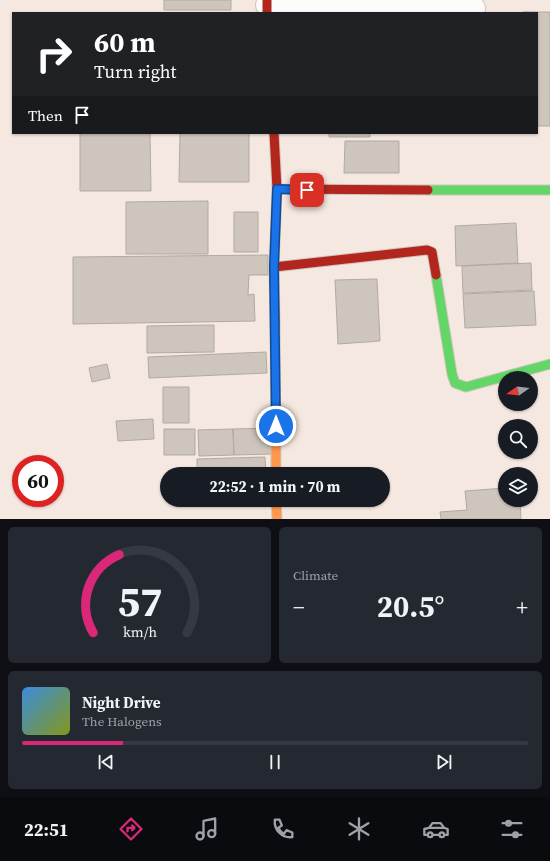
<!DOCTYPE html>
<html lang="en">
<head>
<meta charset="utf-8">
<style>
	:root { --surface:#171b24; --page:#242831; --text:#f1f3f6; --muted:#9ea1a6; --line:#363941; --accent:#db2777 }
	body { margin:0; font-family:"Source Serif 4",serif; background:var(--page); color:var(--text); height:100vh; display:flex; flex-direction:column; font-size:15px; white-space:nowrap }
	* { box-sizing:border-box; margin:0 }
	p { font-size:13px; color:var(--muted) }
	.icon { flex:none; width:22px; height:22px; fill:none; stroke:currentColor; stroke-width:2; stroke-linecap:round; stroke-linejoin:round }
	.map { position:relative; height:519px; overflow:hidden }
	.sheet { display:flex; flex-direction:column; gap:8px; padding:8px; background:#0d0f14; flex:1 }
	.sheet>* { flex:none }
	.guide { position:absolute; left:12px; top:12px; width:526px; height:122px; border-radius:0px; box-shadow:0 1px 3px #0004; background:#202124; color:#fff; overflow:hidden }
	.needle { width:26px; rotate:256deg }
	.buttons { position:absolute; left:498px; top:371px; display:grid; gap:8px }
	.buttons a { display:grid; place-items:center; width:40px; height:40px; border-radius:50%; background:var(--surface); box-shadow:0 1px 3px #0004; font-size:20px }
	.speed { position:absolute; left:12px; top:455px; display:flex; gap:8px; font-size:20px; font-weight:700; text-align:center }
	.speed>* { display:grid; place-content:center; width:52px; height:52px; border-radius:50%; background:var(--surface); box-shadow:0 1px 3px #0004; line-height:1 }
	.speed .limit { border:6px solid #d22; background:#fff; color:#111 }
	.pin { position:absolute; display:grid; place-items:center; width:34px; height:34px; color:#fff; margin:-17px; border-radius:8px; box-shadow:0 2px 6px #0006 }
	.me { position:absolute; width:44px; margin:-22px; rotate:0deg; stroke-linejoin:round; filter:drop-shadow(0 0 3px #0008) }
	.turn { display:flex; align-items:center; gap:14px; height:84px; padding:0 16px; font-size:18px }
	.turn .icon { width:52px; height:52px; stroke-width:2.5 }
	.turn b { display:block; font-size:28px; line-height:34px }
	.then { display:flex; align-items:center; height:38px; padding:0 16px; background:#0003; gap:8px; font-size:15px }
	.big { font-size:30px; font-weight:700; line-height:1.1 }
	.sheet .widget { flex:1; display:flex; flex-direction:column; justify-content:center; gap:6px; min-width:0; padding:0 14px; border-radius:6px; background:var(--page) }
	.sheet .dial { align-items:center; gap:0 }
	.dial svg { height:104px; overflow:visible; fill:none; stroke:var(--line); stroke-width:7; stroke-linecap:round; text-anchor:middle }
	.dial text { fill:var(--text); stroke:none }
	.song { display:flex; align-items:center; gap:12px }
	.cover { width:48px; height:48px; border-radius:6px; background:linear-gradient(135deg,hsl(210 70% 55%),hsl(70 70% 35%)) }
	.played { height:4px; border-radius:2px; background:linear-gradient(90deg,var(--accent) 20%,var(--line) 20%) }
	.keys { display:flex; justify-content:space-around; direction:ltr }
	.heat { display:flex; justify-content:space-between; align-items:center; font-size:22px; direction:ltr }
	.sheet .tiles { flex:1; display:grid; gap:8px; grid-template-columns:1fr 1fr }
	.widget:last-child { grid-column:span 2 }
	.trip { position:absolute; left:160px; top:467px; width:230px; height:40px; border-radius:20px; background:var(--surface); box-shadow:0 1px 3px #0004; font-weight:700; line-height:40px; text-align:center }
	.dock { display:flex; height:64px; justify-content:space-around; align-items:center; background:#090b0e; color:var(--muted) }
	.dock .icon { width:28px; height:28px }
	.dock .selected { color:var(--accent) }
	.dock b { font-size:18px; color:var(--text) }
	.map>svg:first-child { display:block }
</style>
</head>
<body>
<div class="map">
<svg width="550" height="519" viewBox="0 0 550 519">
	<rect width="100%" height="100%" fill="#f5e8e0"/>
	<path fill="#cec5bc" stroke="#b2aaa2" d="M 164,0 L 231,0 L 231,10 L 164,10 Z
		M 523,12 L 550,12 L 550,126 L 537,126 L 537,13 Z
		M 80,133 L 150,133 L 151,191 L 80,191 Z
		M 180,133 L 249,133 L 249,182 L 179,182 Z
		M 329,133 L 370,133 L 370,137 L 329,137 Z
		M 345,141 L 399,141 L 399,173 L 344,173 Z
		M 208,201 L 208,254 L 126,254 L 126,202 Z
		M 234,212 L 258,212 L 258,252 L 234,252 Z
		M 516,223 L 518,263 L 456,266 L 455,226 Z
		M 268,255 L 268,275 L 249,275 L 248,295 L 254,294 L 255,321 L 73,324 L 73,257 Z
		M 531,263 L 532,290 L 463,293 L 462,266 Z
		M 377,279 L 380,341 L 338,344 L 335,280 Z
		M 534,291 L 536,325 L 465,328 L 463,294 Z
		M 214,325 L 214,352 L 147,353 L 147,326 Z
		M 266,352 L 267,373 L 149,378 L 148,357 Z
		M 107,364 L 110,378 L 92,382 L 89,368 Z
		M 163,387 L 189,387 L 189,423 L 163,423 Z
		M 153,419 L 154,439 L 118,441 L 116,421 Z
		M 273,428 L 273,454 L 234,455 L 233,429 Z
		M 164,429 L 195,429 L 195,455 L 164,455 Z
		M 233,429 L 234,455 L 199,456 L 198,430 Z
		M 265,457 L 266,474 L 197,474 L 197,459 Z
		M 505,488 L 505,500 L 520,500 L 521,519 L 441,519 L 440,512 L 467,510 L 465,491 Z"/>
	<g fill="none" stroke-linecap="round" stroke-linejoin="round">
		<defs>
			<path id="street" d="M 267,5 L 474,8"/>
			<path id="fast" d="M 428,190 L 550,190
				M 436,275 L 452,374 L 455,383 L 466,387 L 550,364"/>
			<path id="slow" d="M 275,325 L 276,474
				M 276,500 L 277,519"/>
			<path id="jam" d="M 267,0 L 267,13
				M 274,133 L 277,189 L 274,267 L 275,325
				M 277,189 L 428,190
				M 274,267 L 427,250 L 432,252 L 436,275"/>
		</defs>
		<use href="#street" stroke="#d0c5bf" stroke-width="24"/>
		<use href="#fast" stroke="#d0c5bf" stroke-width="11"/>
		<use href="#slow" stroke="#d0c5bf" stroke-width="11"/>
		<use href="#jam" stroke="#d0c5bf" stroke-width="11"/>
		<use href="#street" stroke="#fefcfa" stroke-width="22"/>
		<use href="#fast" stroke="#63d668" stroke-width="9"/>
		<use href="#slow" stroke="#ff974d" stroke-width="9"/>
		<use href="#jam" stroke="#b3261e" stroke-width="9"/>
	</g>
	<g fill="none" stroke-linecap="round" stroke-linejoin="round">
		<defs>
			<path id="route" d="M 276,426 L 274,267 L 277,189 L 307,190"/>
		</defs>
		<use href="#route" stroke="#114b97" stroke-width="10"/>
		<use href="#route" stroke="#1a73e8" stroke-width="7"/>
	</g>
</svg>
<div class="buttons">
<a><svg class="needle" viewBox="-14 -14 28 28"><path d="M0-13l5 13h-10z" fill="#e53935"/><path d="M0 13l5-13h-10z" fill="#9ea1a6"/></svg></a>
<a><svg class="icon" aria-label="search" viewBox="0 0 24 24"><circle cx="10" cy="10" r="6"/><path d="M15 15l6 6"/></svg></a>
<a><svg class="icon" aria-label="layers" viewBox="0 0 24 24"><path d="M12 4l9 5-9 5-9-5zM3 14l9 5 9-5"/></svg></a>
</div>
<div class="speed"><div class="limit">60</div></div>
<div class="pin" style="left:307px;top:190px;background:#d93025"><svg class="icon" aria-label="arrive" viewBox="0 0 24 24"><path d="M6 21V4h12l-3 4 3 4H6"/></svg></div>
<svg class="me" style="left:276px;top:426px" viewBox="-20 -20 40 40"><circle r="17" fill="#1a73e8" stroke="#fff" stroke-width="3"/><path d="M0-11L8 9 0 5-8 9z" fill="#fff"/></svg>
<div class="trip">22:52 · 1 min · 70 m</div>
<div class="guide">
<div class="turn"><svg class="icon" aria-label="right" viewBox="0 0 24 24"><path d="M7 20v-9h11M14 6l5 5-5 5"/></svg><div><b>60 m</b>Turn right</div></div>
<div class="then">Then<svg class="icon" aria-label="arrive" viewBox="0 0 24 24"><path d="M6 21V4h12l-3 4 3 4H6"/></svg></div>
</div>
</div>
<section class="sheet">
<div class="tiles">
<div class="widget dial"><svg viewBox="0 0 100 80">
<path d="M14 69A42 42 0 1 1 86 69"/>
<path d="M14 69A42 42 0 0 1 34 9" stroke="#db2777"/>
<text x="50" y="56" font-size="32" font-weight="700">57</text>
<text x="50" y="72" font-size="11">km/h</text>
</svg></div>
<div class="widget"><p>Climate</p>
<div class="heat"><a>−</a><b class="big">20.5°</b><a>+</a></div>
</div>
<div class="widget">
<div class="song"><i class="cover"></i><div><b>Night Drive</b><p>The Halogens</p></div></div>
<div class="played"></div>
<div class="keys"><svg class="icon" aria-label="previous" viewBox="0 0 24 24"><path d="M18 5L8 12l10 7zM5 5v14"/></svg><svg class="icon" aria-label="pause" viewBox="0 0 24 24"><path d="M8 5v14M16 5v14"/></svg><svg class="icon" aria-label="next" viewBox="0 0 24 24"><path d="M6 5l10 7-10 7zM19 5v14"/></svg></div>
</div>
</div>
</section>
<nav class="dock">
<b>22:51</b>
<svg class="icon selected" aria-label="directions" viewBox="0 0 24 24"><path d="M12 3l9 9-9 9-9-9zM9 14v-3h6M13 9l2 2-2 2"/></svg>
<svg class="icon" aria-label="music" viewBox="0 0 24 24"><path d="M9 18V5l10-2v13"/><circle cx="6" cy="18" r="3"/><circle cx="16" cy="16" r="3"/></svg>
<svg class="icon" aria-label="phone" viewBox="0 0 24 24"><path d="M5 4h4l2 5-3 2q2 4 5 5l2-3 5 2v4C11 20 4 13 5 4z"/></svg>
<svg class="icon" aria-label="climate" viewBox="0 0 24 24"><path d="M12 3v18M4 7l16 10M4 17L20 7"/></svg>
<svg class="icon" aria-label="car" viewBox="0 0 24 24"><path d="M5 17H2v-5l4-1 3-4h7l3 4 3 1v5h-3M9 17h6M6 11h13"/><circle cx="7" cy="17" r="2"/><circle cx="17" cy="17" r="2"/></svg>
<svg class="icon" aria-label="filters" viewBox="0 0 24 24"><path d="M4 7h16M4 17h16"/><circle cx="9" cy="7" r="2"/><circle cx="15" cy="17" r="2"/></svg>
</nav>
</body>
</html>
